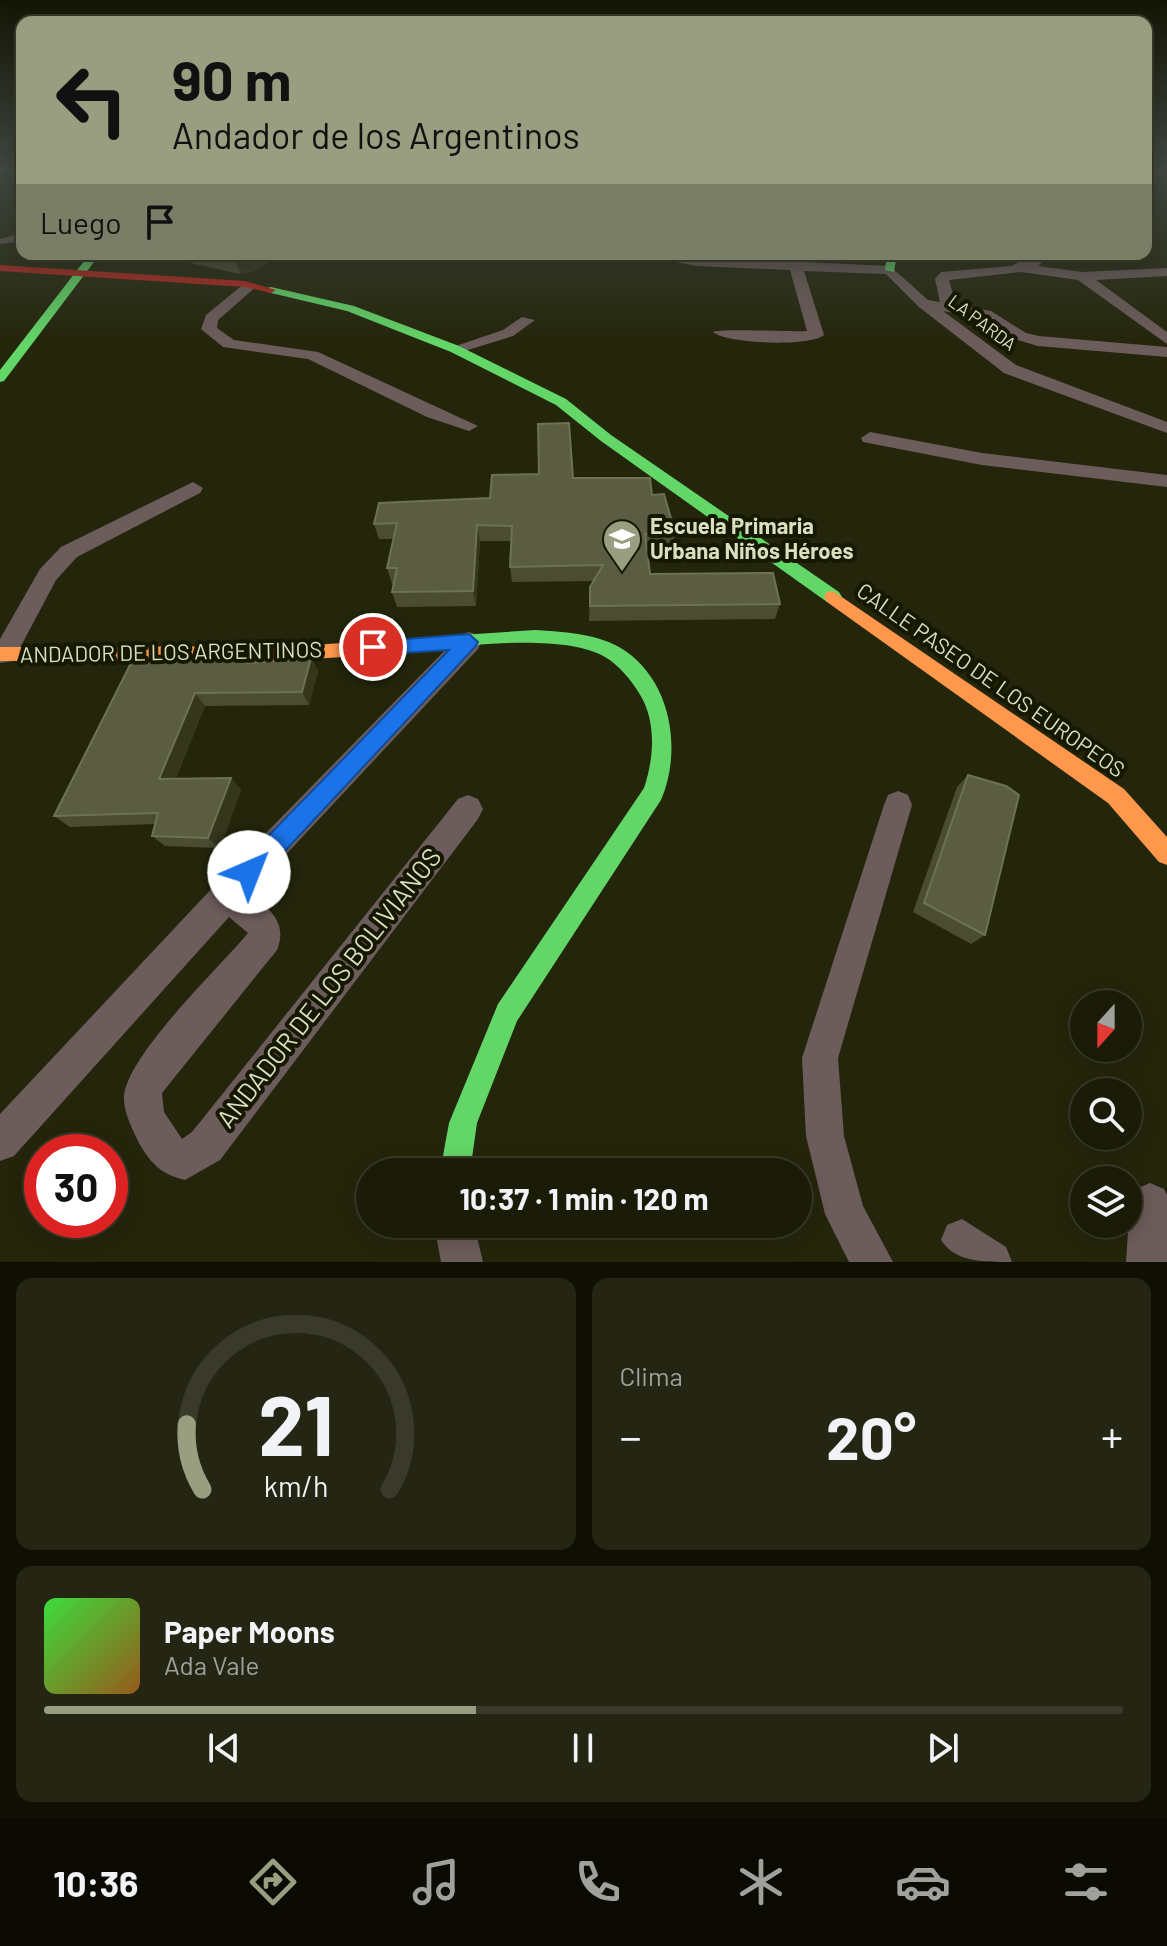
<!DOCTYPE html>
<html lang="es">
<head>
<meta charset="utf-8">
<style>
	:root { --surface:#1b1c08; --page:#242512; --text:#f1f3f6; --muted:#a0a19c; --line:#393a29; --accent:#9a9e80 }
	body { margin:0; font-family:Barlow,sans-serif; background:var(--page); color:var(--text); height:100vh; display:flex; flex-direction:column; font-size:30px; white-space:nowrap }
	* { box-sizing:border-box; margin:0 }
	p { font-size:26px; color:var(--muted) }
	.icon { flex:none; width:44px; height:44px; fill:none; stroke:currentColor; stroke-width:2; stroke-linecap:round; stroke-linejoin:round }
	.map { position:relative; height:1262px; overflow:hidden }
	.sheet { display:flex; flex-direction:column; gap:16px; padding:16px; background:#0f0f04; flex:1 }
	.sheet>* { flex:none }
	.banner { position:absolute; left:16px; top:16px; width:1136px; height:244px; border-radius:16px; box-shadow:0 4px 20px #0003,0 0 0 2px var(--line); background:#9a9e80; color:#111; overflow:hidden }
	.needle { width:52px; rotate:201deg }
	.fabs { position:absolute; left:1070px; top:990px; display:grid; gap:16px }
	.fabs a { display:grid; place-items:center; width:72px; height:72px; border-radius:50%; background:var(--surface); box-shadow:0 4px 20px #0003,0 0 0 2px var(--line); font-size:40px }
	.speed { position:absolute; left:24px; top:1134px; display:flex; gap:16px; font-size:40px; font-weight:700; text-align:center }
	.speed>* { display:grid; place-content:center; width:104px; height:104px; border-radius:50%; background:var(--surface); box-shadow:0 4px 20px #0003,0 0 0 2px var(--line); line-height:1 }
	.speed .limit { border:12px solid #d22; background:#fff; color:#111 }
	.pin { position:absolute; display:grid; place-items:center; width:68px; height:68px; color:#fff; margin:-34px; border:4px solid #fff; border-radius:50%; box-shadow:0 2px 8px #0007 }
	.me { position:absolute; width:88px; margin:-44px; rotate:44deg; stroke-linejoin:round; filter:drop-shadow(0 0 6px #0008) }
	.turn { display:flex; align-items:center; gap:28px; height:168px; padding:0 24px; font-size:36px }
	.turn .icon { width:104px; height:104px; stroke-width:2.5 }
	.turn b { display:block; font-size:56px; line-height:68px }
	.then { display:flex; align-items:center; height:76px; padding:0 24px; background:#0003; gap:16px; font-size:30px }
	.big { font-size:60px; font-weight:700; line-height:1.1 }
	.sheet .widget { flex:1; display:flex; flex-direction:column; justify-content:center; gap:12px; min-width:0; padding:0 28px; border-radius:16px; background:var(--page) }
	.sheet .dial { align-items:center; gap:0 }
	.dial svg { height:208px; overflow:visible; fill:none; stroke:var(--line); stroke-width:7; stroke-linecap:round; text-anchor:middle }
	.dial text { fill:var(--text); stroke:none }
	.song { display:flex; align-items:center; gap:24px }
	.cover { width:96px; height:96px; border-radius:12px; background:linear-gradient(135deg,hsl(120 70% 55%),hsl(30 70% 35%)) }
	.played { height:8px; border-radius:4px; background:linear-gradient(90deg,var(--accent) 40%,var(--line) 40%) }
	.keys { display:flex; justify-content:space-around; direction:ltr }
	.heat { display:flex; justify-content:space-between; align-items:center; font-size:44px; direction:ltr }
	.sheet .tiles { flex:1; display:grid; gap:16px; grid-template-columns:1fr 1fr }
	.widget:last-child { grid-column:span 2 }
	.trip { position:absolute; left:356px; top:1158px; width:456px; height:80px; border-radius:40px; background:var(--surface); box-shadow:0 4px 20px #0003,0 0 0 2px var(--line); font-weight:700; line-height:80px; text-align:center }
	.tabs { display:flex; height:128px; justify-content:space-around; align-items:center; background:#0b0b03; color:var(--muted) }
	.tabs .icon { width:56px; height:56px }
	.tabs .on { color:var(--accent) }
	.tabs b { font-size:36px; color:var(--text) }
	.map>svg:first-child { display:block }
</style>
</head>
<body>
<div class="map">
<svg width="1167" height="1262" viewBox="0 0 1167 1262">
	<rect width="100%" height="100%" fill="#24260b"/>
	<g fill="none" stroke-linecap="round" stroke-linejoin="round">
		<path fill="#6d5c5c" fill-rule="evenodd" d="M 1167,168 L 1167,174 L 1146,175 L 1146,169 Z
			M 22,233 L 22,241 L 0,244 L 0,239 Z
			M 635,254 L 890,266 L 928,300 L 940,302 L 935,279 L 941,272 L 1011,266 L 1036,254 L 1051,254 L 1038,266 L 1082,272 L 1167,268 L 1167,276 L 1096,280 L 1167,332 L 1167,344 L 1078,280 L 1021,272 L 949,280 L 956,305 L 991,311 L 1026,333 L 1039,336 L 1167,347 L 1167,357 L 1038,346 L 1014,339 L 982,318 L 943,311 L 1016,365 L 1167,422 L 1167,433 L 1004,373 L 919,307 L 886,274 L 804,271 L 824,335 C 810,347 727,344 713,332 C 718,328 791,332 807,331 L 790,270 L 697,266 Z
			M 245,283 L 257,286 L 218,320 L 217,328 L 234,340 L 318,352 L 478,426 L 469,431 L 427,417 L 308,359 L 223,347 L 201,329 L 206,315 Z
			M 522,317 L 535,320 L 513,336 L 455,354 L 447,349 L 503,330 Z
			M 870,432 L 982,453 L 1167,475 L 1167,487 L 982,465 L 863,442 L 861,438 Z
			M 193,482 L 203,488 L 200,493 L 77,557 L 56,580 L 13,661 L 0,663 L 0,639 L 40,569 L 61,547 Z
			M 469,632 L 478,635 L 481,642 L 478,649 L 250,893 C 270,909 288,923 277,950 L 162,1093 L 164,1112 L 182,1139 L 192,1132 L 458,799 L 468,795 L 478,799 L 483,809 L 478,819 L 220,1160 L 185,1180 C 161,1174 151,1164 139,1143 C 132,1129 123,1111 124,1096 C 128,1054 219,968 248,933 L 229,917 L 14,1156 L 0,1161 L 0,1114 L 216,884 L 460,635 Z
			M 898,791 L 908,795 L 912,805 L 838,1058 L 844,1136 L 863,1206 L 893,1262 L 849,1262 L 825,1214 L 806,1136 L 802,1058 L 884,805 L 888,795 Z
			M 1150,1183 L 1164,1189 L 1167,1195 L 1167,1262 L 1126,1262 L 1130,1203 L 1136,1189 Z
			M 962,1219 L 1006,1247 L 1012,1262 C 982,1262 955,1262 941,1240 L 947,1225 Z
			M 434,1224 L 474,1224 L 483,1262 L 441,1262 Z"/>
		<path fill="#63d668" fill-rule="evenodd" d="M 5,167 L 16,167 L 0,173 L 0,168 Z
			M 887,254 L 897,254 L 894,272 L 885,270 Z
			M 88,256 L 97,258 L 4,381 L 0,382 L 0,370 Z
			M 271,287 L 354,306 L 459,346 L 566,399 L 611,435 L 839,592 L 842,597 L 833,603 L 827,602 L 601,441 L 556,405 L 451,352 L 347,311 L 267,292 L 267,288 Z
			M 535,630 C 563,632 594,633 619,647 C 671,677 683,749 661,800 L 517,1021 L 477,1123 L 470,1172 L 440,1172 L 449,1123 L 498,1004 L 644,788 C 654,758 657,721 639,693 C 631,680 619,665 605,657 C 559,630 440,649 386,654 L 380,652 L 377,647 L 380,642 L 386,640 Z"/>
		<path fill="#ff974d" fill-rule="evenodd" d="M 833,591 L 1124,789 L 1167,837 L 1167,865 L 1159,862 L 1108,803 L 827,602 L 824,597 L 827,592 Z
			M 386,640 L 392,642 L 395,647 L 392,652 L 386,654 L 298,660 L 0,661 L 0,647 L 298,646 Z"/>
		<path fill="#b3261e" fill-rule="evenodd" d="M 0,265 L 245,281 L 276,290 L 271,293 L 245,287 L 0,271 Z"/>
	</g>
	<path fill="#4b4d32" d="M 187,254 L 282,254 L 254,271 L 240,274 L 191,263 Z
		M 573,478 L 652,495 L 675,533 L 672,548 L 647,549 L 650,574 L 780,604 L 775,619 L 589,621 L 590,587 L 594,581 L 512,582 L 510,567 L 512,541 L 480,541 L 476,606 L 397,607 L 392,592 L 394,584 L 392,584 L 387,568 L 394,539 L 379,539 L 374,524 Z
		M 311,658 L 318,671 L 309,705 L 205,706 L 176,778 L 231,778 L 241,790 L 220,848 L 165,846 L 152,836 L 155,824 L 70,827 L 54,816 L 133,659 L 251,663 Z
		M 968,775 L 985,935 L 971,944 L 913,912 L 957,787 Z"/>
	<path fill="#35371c" d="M 256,254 L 282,254 L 254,271 L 240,274 L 236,261 Z
		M 477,525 L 480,541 L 476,606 L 473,591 Z
		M 311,658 L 318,671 L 309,705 L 302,692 Z
		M 195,693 L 205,706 L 171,790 L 159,779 Z
		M 231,778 L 241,790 L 220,848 L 208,838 Z"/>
	<path fill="#5a5d41" stroke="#6e7155" stroke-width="2" d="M 203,254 L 256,254 L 249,258 L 236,261 Z
		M 569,423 L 573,478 L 650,478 L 652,495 L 664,494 L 675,533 L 645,534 L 650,574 L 773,573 L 780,604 L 590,606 L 590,587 L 603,565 L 510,567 L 512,526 L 477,525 L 473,591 L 392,592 L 397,568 L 387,568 L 397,523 L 374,524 L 379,503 L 490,498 L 492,475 L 539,474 L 538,424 Z
		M 248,658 L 247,663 L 311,658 L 302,692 L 195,693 L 159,779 L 231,778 L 208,838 L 152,836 L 158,813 L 54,816 L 133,659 Z
		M 968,775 L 1006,786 L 1019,795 L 985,935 L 924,903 Z"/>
	<linearGradient id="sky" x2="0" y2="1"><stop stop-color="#141506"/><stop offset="0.49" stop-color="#3f473f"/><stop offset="1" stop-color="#3f473f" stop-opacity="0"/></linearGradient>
	<rect width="1167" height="343" fill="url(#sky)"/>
	<path fill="#1a73e8" stroke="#114b97" stroke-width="2" d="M 469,634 L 478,642 L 475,647 L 257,881 L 249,884 L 241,881 L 237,872 L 241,864 L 449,650 L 373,655 L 367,652 L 367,642 Z"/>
	<defs>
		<symbol id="school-pin" viewBox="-11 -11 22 30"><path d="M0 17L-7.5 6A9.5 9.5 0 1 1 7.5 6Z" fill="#9a9e80" stroke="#161801"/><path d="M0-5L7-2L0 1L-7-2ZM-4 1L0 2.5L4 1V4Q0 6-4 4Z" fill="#fff"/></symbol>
	</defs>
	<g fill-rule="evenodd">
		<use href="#school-pin" x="600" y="517" width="44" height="60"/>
	</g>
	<g text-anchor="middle" stroke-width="8" stroke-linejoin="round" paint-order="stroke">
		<g font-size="18" fill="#dadfbf" stroke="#161801">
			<text transform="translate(982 323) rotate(37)" y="6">LA PARDA</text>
		</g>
		<g font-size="22" font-weight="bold" fill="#dadfbf" stroke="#161801" text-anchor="start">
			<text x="650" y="534">Escuela Primaria<tspan x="650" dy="25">Urbana Niños Héroes</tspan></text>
		</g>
		<g font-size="22" fill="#dadfbf" stroke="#161801">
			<text transform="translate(171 652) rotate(-1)" y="8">ANDADOR DE LOS ARGENTINOS</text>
			<text transform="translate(991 680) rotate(35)" y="8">CALLE PASEO DE LOS EUROPEOS</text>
		</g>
		<g font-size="26" fill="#dadfbf" stroke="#161801">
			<text transform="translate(329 988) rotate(-52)" y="9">ANDADOR DE LOS BOLIVIANOS</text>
		</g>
	</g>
</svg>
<div class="fabs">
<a><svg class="needle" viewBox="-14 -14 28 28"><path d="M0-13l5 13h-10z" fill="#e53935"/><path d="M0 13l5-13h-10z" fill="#a0a19c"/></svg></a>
<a><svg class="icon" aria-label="search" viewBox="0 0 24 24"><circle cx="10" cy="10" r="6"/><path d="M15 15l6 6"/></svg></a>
<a><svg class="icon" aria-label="layers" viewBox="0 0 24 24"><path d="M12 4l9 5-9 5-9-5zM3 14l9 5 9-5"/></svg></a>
</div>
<div class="speed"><div class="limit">30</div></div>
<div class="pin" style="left:373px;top:647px;background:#d93025"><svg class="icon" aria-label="arrive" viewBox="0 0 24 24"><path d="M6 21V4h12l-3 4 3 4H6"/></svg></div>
<svg class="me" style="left:249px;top:872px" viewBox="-20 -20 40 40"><circle r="19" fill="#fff"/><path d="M0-13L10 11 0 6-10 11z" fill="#1a73e8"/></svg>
<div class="trip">10:37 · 1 min · 120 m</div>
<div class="banner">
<div class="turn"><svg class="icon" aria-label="left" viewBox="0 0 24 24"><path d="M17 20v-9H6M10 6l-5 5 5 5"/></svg><div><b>90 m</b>Andador de los Argentinos</div></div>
<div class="then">Luego<svg class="icon" aria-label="arrive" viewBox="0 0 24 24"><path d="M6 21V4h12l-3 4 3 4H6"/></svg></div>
</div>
</div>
<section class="sheet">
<div class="tiles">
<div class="widget dial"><svg viewBox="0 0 100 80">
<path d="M14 69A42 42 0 1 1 86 69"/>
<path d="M14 69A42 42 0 0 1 8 44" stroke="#9a9e80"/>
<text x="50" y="56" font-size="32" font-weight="700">21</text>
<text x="50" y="72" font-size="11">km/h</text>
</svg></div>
<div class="widget"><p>Clima</p>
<div class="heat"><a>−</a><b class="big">20°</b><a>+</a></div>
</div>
<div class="widget">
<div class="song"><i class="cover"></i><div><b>Paper Moons</b><p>Ada Vale</p></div></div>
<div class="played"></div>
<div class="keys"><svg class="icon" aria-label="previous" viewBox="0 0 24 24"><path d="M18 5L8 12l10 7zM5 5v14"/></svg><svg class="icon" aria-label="pause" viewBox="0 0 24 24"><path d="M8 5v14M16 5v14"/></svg><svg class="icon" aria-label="next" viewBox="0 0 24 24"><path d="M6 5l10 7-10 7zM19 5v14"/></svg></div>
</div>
</div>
</section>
<nav class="tabs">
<b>10:36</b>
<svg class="icon on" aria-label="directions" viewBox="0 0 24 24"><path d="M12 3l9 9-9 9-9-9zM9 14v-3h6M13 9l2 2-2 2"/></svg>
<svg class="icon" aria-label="music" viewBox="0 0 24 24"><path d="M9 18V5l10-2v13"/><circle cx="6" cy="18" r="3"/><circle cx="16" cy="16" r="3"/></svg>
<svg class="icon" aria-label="phone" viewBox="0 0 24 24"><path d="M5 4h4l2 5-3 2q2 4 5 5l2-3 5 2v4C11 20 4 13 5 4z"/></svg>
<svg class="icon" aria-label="climate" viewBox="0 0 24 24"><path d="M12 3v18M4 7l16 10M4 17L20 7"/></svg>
<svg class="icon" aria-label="car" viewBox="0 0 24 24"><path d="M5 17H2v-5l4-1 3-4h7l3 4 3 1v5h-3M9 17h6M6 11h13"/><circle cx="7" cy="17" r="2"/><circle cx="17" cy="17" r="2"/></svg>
<svg class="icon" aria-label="filters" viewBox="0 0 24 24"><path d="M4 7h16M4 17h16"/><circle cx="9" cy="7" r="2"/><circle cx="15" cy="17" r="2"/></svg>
</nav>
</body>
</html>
